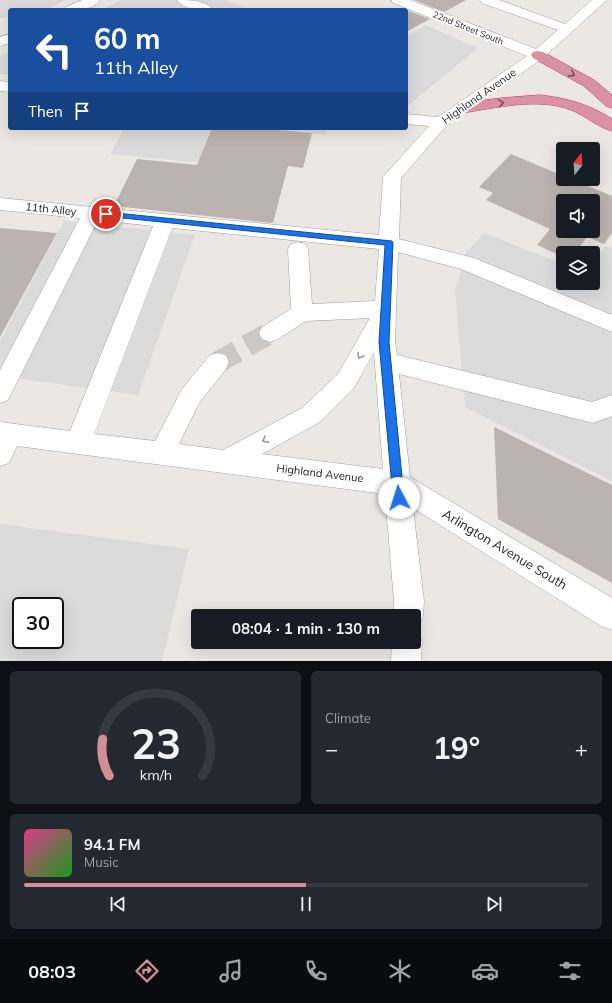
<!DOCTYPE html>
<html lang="en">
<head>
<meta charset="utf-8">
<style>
	:root { --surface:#171b24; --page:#242831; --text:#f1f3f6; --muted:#9ea1a6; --line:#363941; --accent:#d29095 }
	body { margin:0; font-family:Mulish,sans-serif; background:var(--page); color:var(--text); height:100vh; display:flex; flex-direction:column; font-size:15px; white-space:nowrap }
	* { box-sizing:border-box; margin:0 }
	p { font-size:13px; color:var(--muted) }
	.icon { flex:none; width:22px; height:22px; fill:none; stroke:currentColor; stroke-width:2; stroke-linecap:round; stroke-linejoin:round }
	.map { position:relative; height:661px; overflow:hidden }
	.side { display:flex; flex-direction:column; gap:10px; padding:10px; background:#0d0f14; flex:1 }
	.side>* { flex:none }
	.banner { position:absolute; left:8px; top:8px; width:400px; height:122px; border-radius:4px; box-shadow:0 4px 16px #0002; background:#1a4fa0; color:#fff; overflow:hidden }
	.needle { width:26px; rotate:17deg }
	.buttons { position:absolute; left:556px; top:142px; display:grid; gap:8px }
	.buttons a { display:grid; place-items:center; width:44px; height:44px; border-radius:4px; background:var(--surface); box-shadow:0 4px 16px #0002; font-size:20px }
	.speed { position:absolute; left:12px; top:597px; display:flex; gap:8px; font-size:20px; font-weight:700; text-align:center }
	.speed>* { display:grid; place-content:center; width:52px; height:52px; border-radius:50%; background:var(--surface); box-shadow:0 4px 16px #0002; line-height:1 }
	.speed .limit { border:2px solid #111; border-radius:6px; background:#fff; color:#111 }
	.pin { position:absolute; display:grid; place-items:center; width:34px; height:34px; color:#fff; margin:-17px; border:2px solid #fff; border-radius:50%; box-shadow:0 1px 4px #0007 }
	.me { position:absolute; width:44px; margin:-22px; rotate:355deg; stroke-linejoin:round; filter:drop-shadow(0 0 3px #0008) }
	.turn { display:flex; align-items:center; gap:14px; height:84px; padding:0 20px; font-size:18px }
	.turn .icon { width:52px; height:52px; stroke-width:2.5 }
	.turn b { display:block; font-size:28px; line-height:34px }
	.then { display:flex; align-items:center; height:38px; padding:0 20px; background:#0003; gap:8px; font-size:15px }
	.big { font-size:30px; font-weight:700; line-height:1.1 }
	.side .card { flex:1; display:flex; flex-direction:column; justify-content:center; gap:6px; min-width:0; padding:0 14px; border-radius:6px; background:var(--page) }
	.side .dial { align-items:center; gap:0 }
	.dial svg { height:104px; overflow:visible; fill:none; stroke:var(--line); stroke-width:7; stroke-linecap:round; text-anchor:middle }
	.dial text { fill:var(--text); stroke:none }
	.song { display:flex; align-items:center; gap:12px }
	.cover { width:48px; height:48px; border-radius:6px; background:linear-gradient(135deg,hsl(330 70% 55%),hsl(120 70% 35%)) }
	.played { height:4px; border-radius:2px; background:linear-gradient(90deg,var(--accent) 50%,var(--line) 50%) }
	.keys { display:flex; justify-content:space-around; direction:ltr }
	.heat { display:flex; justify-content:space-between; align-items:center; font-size:22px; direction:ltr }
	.side .tiles { flex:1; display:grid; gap:10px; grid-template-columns:1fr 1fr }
	.card:last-child { grid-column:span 2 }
	.trip { position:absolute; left:191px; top:609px; width:230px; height:40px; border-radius:4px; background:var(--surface); box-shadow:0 4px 16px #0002; font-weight:700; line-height:40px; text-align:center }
	.dock { display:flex; height:64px; justify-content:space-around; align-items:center; background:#090b0e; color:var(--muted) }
	.dock .icon { width:28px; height:28px }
	.dock .current { color:var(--accent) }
	.dock b { font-size:18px; color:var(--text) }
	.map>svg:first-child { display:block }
</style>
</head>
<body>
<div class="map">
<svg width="612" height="661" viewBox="0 0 612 661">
	<rect width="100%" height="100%" fill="#ebe7e2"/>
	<path fill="#dbdbdb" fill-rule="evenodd" d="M 0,0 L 66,0 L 45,10 L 10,10 L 10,16 L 0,18 Z
		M 121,0 L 225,0 L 248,9 L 101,10 Z
		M 425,25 L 478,48 L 406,107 L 406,38 Z
		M 10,51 L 10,75 L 0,74 L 0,56 Z
		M 124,128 L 212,128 L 207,140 L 214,164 L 110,154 Z
		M 229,128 L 328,128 L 326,135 L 253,128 L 253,130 Z
		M 64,221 L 195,235 L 138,395 L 0,376 L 0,341 Z
		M 484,233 L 563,264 L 563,283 L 593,283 L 593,262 L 605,246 L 612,248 L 612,481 L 465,407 L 455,291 L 466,253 Z
		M 0,524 L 189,549 L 162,661 L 0,661 ZM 21,606 L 55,606 L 55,640 L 21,640 Z"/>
	<path fill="#bbb3af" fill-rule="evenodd" d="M 414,0 L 466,0 L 444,12 Z
		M 406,10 L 430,19 L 406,32 Z
		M 212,128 L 253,130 L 253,128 L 312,133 L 303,168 L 288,166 L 273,223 L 114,206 L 137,159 L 197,165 Z
		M 511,154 L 563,176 L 563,179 L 571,179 L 612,196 L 612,233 L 604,244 L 587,237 L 575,253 L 563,253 L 563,257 L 537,245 L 550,229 L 486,200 L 493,193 L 479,187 ZM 563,201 L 593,201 L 593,231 L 563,231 Z
		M 0,228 L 57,233 L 0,337 Z
		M 494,427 L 612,485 L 612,583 L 498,519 Z"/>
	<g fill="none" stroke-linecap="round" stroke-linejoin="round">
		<path stroke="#ccc8c4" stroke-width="22" stroke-dasharray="22 11" stroke-linecap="butt" d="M 218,362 L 270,333"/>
		<defs>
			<path id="minor" d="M 82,0 L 100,0 C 92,11 76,10 64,10 L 66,7 Z
				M 177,0 C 189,0 206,0 214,10 C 202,10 185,11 177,0 Z
				M 391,0 L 410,0 L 536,49 L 558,30 L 482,3 L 480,0 L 499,0 L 565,24 L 592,0 L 607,0 L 543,58 L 447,125 L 401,178 L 399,239 L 474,258 L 612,315 L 612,332 L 461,269 L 398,252 L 395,342 L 397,355 L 592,402 L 612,395 L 612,416 L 593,423 L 399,374 L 410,477 L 612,598 L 612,630 L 601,626 L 413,508 L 424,601 L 423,616 L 419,627 L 414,628 L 414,616 L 393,616 L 394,601 L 385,494 L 17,446 L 9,463 L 0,466 L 0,422 L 70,431 L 153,226 L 98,220 L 8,400 L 0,403 L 0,370 L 80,218 L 0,210 L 0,198 L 379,235 L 383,177 L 429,126 L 406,124 L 406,114 L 438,117 L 527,56 L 393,3 ZM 172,228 L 379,249 L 375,301 L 312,304 L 308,249 L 305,244 L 298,242 L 291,244 L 288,249 L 291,309 L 262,327 L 259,333 L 262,339 L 270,342 L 278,339 L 306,321 L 370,318 L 338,374 L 302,408 L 223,450 L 179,444 L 199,403 L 226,369 L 229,362 L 226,355 L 218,353 L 210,355 L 182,389 L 155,441 L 94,434 ZM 374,352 L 383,469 L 262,454 L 320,422 L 354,388 Z
				M 10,34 L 10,43 L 0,46 L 0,37 Z
				M 0,81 L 10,82 L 10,92 L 0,91 Z
				M 414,630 L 418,631 L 422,642 L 421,661 L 391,661 L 392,642 L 414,642 Z"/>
			<path id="highway" d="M 538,51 L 543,52 L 594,80 L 612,95 L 612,108 L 606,106 L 584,86 L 533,58 L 531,55 L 533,52 Z
				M 540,95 C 566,98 589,104 612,119 L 612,131 C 599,128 585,115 571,110 C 538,97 496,108 462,113 L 456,111 L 454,108 L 456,105 L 462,103 L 502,98 Z"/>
		</defs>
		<use href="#minor" stroke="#9f9f9f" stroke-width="1"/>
		<use href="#highway" stroke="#bf396c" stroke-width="1"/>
		<use href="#minor" fill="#fff" fill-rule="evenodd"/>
		<use href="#highway" fill="#da92a2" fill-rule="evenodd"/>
	</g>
	<defs><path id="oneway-chevron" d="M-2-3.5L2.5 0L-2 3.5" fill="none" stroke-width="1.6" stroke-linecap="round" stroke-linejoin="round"/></defs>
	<g stroke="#715158">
		<use href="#oneway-chevron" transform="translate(572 74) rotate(28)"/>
		<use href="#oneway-chevron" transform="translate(501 103) rotate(-7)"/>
	</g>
	<g stroke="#989898">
		<use href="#oneway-chevron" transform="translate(360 356) rotate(119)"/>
		<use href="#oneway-chevron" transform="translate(265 440) rotate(151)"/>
	</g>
	<path fill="#1a73e8" stroke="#114b97" d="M 106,212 L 392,241 L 393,243 L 389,342 L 404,498 L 403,502 L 399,503 L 395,502 L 393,498 L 379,342 L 385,245 L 103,216 L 103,213 Z"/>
	<g text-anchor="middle" stroke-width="4" stroke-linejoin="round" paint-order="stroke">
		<g font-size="9" fill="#1b1b1b" stroke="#fff">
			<text transform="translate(468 28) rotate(22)" y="3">22nd Street South</text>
		</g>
		<g font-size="11" fill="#1b1b1b" stroke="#fff">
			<text transform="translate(479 96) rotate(-35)" y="4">Highland Avenue</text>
			<text transform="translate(51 209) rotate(6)" y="4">11th Alley</text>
			<text transform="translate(320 473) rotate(7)" y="4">Highland Avenue</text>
		</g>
		<g font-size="13" fill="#1b1b1b" stroke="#fff">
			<text transform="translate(505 549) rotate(31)" y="5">Arlington Avenue South</text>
		</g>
	</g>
</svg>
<div class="buttons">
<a><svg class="needle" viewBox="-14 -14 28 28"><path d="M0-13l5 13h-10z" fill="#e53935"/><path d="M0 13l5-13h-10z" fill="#9ea1a6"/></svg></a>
<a><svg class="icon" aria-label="sound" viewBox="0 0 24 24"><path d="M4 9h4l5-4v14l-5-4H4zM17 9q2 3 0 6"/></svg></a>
<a><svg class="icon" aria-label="layers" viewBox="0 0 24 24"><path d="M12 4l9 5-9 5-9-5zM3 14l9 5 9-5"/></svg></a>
</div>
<div class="speed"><div class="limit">30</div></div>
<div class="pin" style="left:106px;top:214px;background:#d93025"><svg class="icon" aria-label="arrive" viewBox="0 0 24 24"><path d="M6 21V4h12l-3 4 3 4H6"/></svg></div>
<svg class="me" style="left:399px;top:498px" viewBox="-20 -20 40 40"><circle r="19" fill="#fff"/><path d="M0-13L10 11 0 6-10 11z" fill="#1a73e8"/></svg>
<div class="trip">08:04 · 1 min · 130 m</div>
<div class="banner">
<div class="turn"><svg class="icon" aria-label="left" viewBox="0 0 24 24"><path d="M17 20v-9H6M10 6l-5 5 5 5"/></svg><div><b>60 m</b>11th Alley</div></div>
<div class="then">Then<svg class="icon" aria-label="arrive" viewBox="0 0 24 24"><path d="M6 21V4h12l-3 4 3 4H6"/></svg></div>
</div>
</div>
<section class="side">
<div class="tiles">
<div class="card dial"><svg viewBox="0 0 100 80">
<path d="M14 69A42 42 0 1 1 86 69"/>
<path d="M14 69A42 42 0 0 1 9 41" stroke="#d29095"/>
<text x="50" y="56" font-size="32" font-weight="700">23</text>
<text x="50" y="72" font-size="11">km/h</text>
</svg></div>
<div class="card"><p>Climate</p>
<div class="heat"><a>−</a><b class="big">19°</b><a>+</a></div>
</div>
<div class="card">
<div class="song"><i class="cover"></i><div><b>94.1 FM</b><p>Music</p></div></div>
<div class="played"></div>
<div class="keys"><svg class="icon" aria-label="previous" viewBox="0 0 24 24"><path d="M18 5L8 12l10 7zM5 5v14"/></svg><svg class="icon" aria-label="pause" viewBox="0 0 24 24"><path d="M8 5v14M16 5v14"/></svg><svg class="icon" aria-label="next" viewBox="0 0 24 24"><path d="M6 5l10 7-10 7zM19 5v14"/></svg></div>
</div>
</div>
</section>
<nav class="dock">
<b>08:03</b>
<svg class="icon current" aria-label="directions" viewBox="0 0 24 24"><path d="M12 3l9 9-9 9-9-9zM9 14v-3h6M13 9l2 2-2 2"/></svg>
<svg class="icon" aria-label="music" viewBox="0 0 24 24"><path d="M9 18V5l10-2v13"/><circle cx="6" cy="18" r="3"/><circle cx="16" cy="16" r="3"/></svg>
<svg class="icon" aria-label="phone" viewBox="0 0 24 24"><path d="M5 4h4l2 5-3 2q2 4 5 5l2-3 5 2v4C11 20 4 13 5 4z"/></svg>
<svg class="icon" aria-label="climate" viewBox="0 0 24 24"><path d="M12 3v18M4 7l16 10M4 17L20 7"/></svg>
<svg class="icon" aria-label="car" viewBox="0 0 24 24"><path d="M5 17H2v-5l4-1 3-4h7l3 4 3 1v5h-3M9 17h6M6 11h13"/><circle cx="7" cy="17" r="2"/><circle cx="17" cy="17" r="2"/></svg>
<svg class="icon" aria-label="filters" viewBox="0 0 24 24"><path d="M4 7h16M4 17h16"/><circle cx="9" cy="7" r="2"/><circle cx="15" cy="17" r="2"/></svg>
</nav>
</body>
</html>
